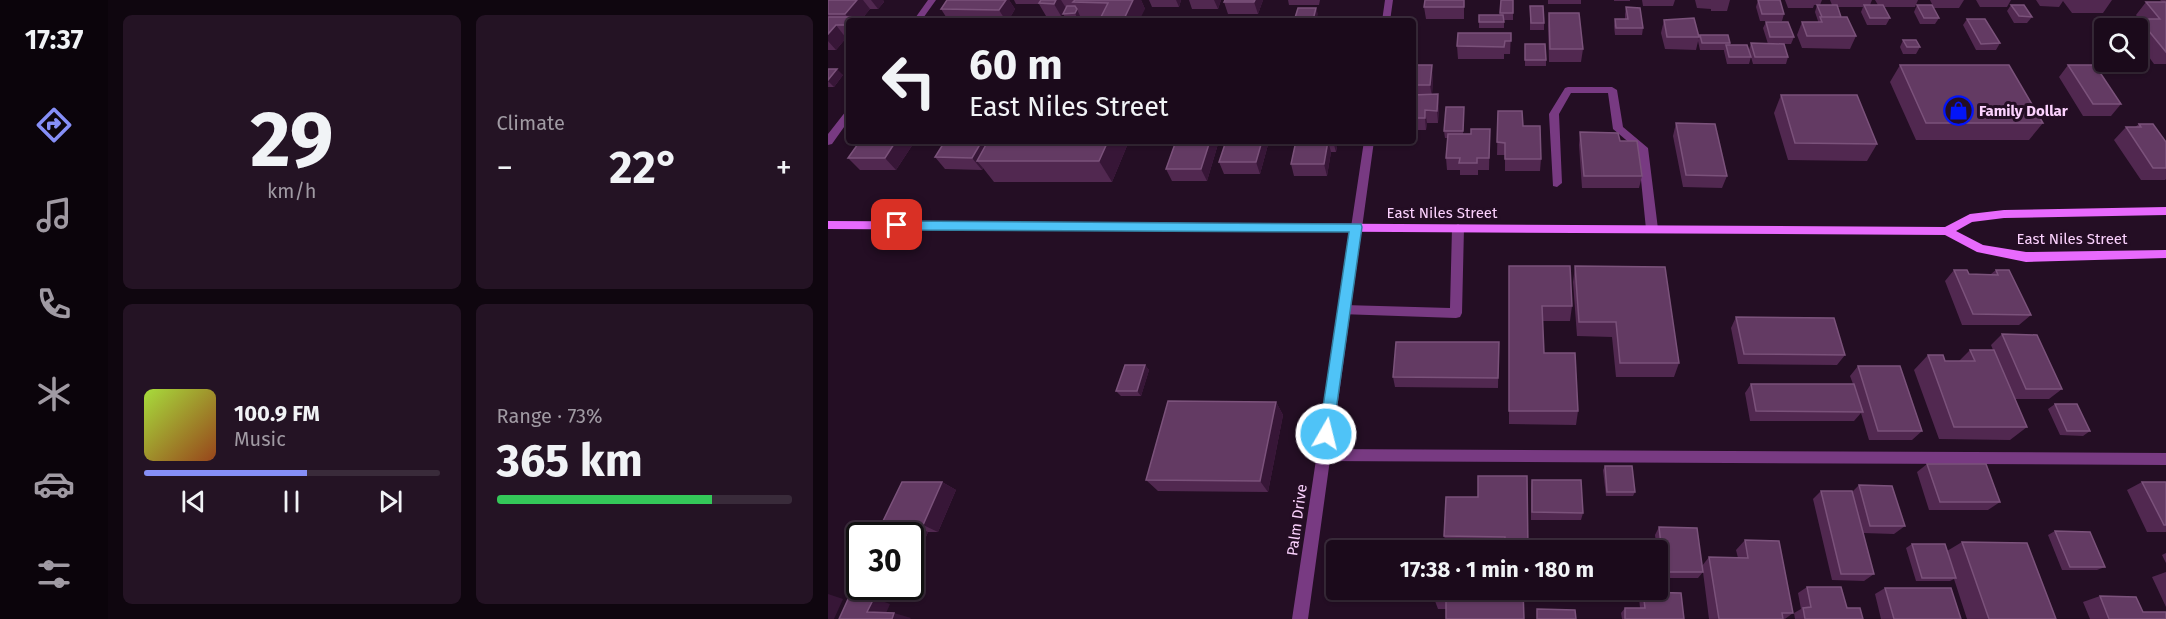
<!DOCTYPE html>
<html lang="en">
<head>
<meta charset="utf-8">
<style>
	:root { --surface:#1b0a1b; --page:#241324; --text:#f1f3f6; --muted:#a09aa3; --line:#392b3a; --accent:#868ff7 }
	body { margin:0; font-family:"Fira Sans",sans-serif; background:var(--page); color:var(--text); height:100vh; display:flex; flex-direction:column; font-size:22px; white-space:nowrap }
	* { box-sizing:border-box; margin:0 }
	p { font-size:20px; color:var(--muted) }
	.icon { flex:none; width:33px; height:33px; fill:none; stroke:currentColor; stroke-width:2; stroke-linecap:round; stroke-linejoin:round }
	.map { position:relative; flex:1; overflow:hidden }
	.sheet { display:flex; flex-direction:column; gap:15px; padding:15px; background:#0f060f; width:720px }
	.sheet>* { flex:none }
	.banner { position:absolute; left:18px; top:18px; width:570px; height:126px; border-radius:6px; box-shadow:0 2px 4px #0004,0 0 0 2px var(--line); background:#1b0a1b; color:var(--text); overflow:hidden }
	.controls { position:absolute; left:1266px; top:18px; display:grid; gap:12px }
	.controls a { display:grid; place-items:center; width:54px; height:54px; border-radius:6px; background:var(--surface); box-shadow:0 2px 4px #0004,0 0 0 2px var(--line); font-size:30px }
	.speed { position:absolute; left:18px; top:522px; display:flex; gap:12px; font-size:30px; font-weight:700; text-align:center }
	.speed>* { display:grid; place-content:center; width:78px; height:78px; border-radius:50%; background:var(--surface); box-shadow:0 2px 4px #0004,0 0 0 2px var(--line); line-height:1 }
	.speed .limit { border:3px solid #111; border-radius:9px; background:#fff; color:#111 }
	.pin { position:absolute; display:grid; place-items:center; width:51px; height:51px; color:#fff; margin:-26px; border-radius:12px; box-shadow:0 3px 9px #0006 }
	.me { position:absolute; width:66px; margin:-33px; rotate:8deg; stroke-linejoin:round; filter:drop-shadow(0 0 4px #0008) }
	.turn { display:flex; align-items:center; gap:21px; height:126px; padding:0 24px; font-size:27px }
	.turn .icon { width:78px; height:78px; stroke-width:2.5 }
	.turn b { display:block; font-size:42px; line-height:51px }
	.big { font-size:45px; font-weight:700; line-height:1.1 }
	.sheet .tile { flex:1; display:flex; flex-direction:column; justify-content:center; gap:9px; min-width:0; padding:0 21px; border-radius:9px; background:var(--page) }
	.sheet .dial { align-items:center; gap:0 }
	.dial b { font-size:78px; line-height:1 }
	.song { display:flex; align-items:center; gap:18px }
	.cover { width:72px; height:72px; border-radius:9px; background:linear-gradient(135deg,hsl(80 70% 55%),hsl(20 70% 35%)) }
	.played { height:6px; border-radius:3px; background:linear-gradient(90deg,var(--accent) 55%,var(--line) 55%) }
	.keys { display:flex; justify-content:space-around; direction:ltr }
	.heat { display:flex; justify-content:space-between; align-items:center; font-size:33px; direction:ltr }
	.charge { height:9px; border-radius:4px; background:linear-gradient(90deg,#34c759 73%,var(--line) 0) }
	.sheet .tiles { flex:1; display:grid; gap:15px; grid-template-columns:repeat(2,1fr) }
	.trip { position:absolute; left:498px; top:540px; width:342px; height:60px; border-radius:6px; background:var(--surface); box-shadow:0 2px 4px #0004,0 0 0 2px var(--line); font-weight:700; line-height:60px; text-align:center }
	main { display:flex; flex:1; min-height:0 }
	.dock { display:flex; flex-direction:column; width:108px; justify-content:space-around; align-items:center; background:#0b040b; color:var(--muted) }
	.dock .icon { width:42px; height:42px }
	.dock .on { color:var(--accent) }
	.dock b { font-size:27px; color:var(--text) }
	.map>svg:first-child { display:block }
</style>
</head>
<body>
<main>
<nav class="dock">
<b>17:37</b>
<svg class="icon on" aria-label="directions" viewBox="0 0 24 24"><path d="M12 3l9 9-9 9-9-9zM9 14v-3h6M13 9l2 2-2 2"/></svg>
<svg class="icon" aria-label="music" viewBox="0 0 24 24"><path d="M9 18V5l10-2v13"/><circle cx="6" cy="18" r="3"/><circle cx="16" cy="16" r="3"/></svg>
<svg class="icon" aria-label="phone" viewBox="0 0 24 24"><path d="M5 4h4l2 5-3 2q2 4 5 5l2-3 5 2v4C11 20 4 13 5 4z"/></svg>
<svg class="icon" aria-label="climate" viewBox="0 0 24 24"><path d="M12 3v18M4 7l16 10M4 17L20 7"/></svg>
<svg class="icon" aria-label="car" viewBox="0 0 24 24"><path d="M5 17H2v-5l4-1 3-4h7l3 4 3 1v5h-3M9 17h6M6 11h13"/><circle cx="7" cy="17" r="2"/><circle cx="17" cy="17" r="2"/></svg>
<svg class="icon" aria-label="filters" viewBox="0 0 24 24"><path d="M4 7h16M4 17h16"/><circle cx="9" cy="7" r="2"/><circle cx="15" cy="17" r="2"/></svg>
</nav>
<section class="sheet">
<div class="tiles">
<div class="tile dial"><b>29</b><p>km/h</p></div>
<div class="tile"><p>Climate</p>
<div class="heat"><a>−</a><b class="big">22°</b><a>+</a></div>
</div>
<div class="tile">
<div class="song"><i class="cover"></i><div><b>100.9 FM</b><p>Music</p></div></div>
<div class="played"></div>
<div class="keys"><svg class="icon" aria-label="previous" viewBox="0 0 24 24"><path d="M18 5L8 12l10 7zM5 5v14"/></svg><svg class="icon" aria-label="pause" viewBox="0 0 24 24"><path d="M8 5v14M16 5v14"/></svg><svg class="icon" aria-label="next" viewBox="0 0 24 24"><path d="M6 5l10 7-10 7zM19 5v14"/></svg></div>
</div>
<div class="tile"><p>Range · 73%</p><b class="big">365 km</b><div class="charge"></div></div>
</div>
</section>
<div class="map">
<svg width="1338" height="619" viewBox="0 0 1338 619">
	<rect width="100%" height="100%" fill="#240e24"/>
	<g fill="none" stroke-linecap="round" stroke-linejoin="round">
		<path fill="#783a82" fill-rule="evenodd" d="M 740,87 L 784,87 L 789,90 L 795,127 L 820,148 L 830,229 L 828,232 L 824,233 L 818,229 L 810,150 L 785,129 L 780,93 L 743,93 L 731,114 L 734,183 L 729,187 L 725,186 L 721,114 L 737,88 Z
			M 630,224 L 636,228 L 634,313 L 632,317 L 628,318 L 512,314 L 510,310 L 512,306 L 516,305 L 622,308 L 624,228 Z
			M 495,449 L 1338,453 L 1338,465 L 495,461 L 490,460 L 488,455 L 490,450 Z"/>
		<path fill="#783a82" fill-rule="evenodd" d="M 100,0 L 108,0 L 93,21 L 85,21 Z
			M 557,0 L 565,0 L 562,21 L 554,21 Z
			M 21,110 L 21,120 L 4,144 L 0,145 L 0,134 L 18,111 Z
			M 536,141 L 546,141 L 480,619 L 464,619 Z"/>
		<path fill="#e86afd" fill-rule="evenodd" d="M 1338,207 L 1338,215 L 1176,218 L 1144,222 L 1128,231 L 1155,245 L 1198,252 L 1338,250 L 1338,258 L 1198,262 L 1149,252 L 1117,235 L 0,229 L 0,221 L 1117,227 L 1142,214 L 1176,210 Z"/>
	</g>
	<path fill="#512850" d="M 0,0 L 55,0 L 56,2 L 50,9 L 42,9 L 32,21 L 21,21 L 21,38 L 18,38 L 8,50 L 0,50 Z
		M 119,0 L 181,0 L 187,9 L 180,21 L 119,21 L 120,20 L 113,9 Z
		M 186,0 L 313,0 L 317,9 L 271,20 L 255,20 L 252,16 L 250,20 L 239,20 L 235,14 L 238,8 L 233,16 L 218,16 L 211,4 L 188,4 Z
		M 321,0 L 353,0 L 351,7 L 324,7 Z
		M 361,0 L 393,0 L 390,9 L 364,9 Z
		M 397,0 L 435,0 L 430,14 L 400,14 L 396,2 Z
		M 460,0 L 492,0 L 491,5 L 461,5 Z
		M 597,0 L 636,0 L 636,19 L 598,19 L 596,7 Z
		M 673,0 L 685,0 L 685,20 L 676,20 L 676,28 L 651,28 L 651,15 L 672,15 Z
		M 720,0 L 753,0 L 753,4 L 720,4 Z
		M 786,0 L 802,0 L 802,1 L 786,1 Z
		M 814,0 L 847,0 L 845,6 L 815,6 Z
		M 867,0 L 902,0 L 899,11 L 883,11 L 883,9 L 869,8 Z
		M 930,0 L 956,14 L 954,21 L 932,21 L 928,7 Z
		M 957,0 L 994,0 L 992,5 L 986,5 L 985,8 L 960,8 Z
		M 1002,0 L 1044,0 L 1042,5 L 1050,5 L 1047,0 L 1090,0 L 1087,7 L 1056,7 L 1062,18 L 1058,25 L 1039,25 L 1033,12 L 1035,7 L 1009,7 L 1013,17 L 1028,36 L 1022,49 L 974,48 L 969,35 L 974,22 L 990,22 L 990,21 L 987,12 L 989,5 L 1004,5 Z
		M 1102,0 L 1136,0 L 1131,8 L 1106,8 Z
		M 1148,0 L 1183,0 L 1179,7 L 1152,7 Z
		M 1198,0 L 1284,0 L 1275,13 L 1244,13 L 1235,1 L 1231,7 L 1212,6 L 1208,0 Z
		M 1332,0 L 1338,0 L 1338,64 L 1326,64 L 1310,42 L 1310,28 L 1276,28 L 1276,37 L 1269,27 L 1274,20 L 1304,28 L 1311,19 L 1308,15 L 1318,2 L 1334,2 Z
		M 1089,5 L 1111,18 L 1107,24 L 1092,24 L 1086,12 Z
		M 1183,5 L 1204,17 L 1199,23 L 1186,23 L 1179,11 Z
		M 702,6 L 716,23 L 716,30 L 702,30 Z
		M 798,7 L 815,28 L 814,35 L 787,35 L 786,26 L 787,19 L 797,19 L 797,14 Z
		M 721,13 L 755,49 L 753,62 L 721,62 L 720,25 Z
		M 1139,19 L 1172,43 L 1168,50 L 1148,50 L 1135,25 Z
		M 836,20 L 871,37 L 868,50 L 837,49 L 833,33 Z
		M 938,22 L 966,37 L 963,44 L 956,44 L 960,57 L 958,64 L 925,64 L 921,50 L 923,43 L 940,44 L 935,28 Z
		M 683,33 L 682,54 L 676,54 L 676,59 L 630,59 L 629,46 Z
		M 872,35 L 902,43 L 902,45 L 923,57 L 921,64 L 899,64 L 896,51 L 896,50 L 872,50 L 870,41 Z
		M 1075,40 L 1092,47 L 1088,54 L 1075,54 L 1072,47 Z
		M 697,44 L 718,60 L 718,66 L 697,66 Z
		M 585,65 L 605,77 L 604,94 L 610,94 L 611,106 L 610,123 L 599,123 L 598,130 L 585,130 Z
		M 1072,65 L 1215,123 L 1201,140 L 1088,140 L 1062,82 Z
		M 1240,65 L 1293,104 L 1283,116 L 1255,116 L 1231,77 Z
		M 0,69 L 15,75 L 6,87 L 0,87 Z
		M 953,95 L 1049,144 L 1039,161 L 960,160 L 946,113 Z
		M 670,111 L 713,159 L 712,171 L 677,171 L 677,155 L 669,155 Z
		M 636,114 L 635,134 L 643,134 L 662,129 L 661,170 L 650,170 L 650,175 L 632,175 L 632,170 L 619,170 L 618,158 L 620,138 L 617,138 L 616,131 Z
		M 848,123 L 899,176 L 894,188 L 855,187 L 845,136 Z
		M 1311,124 L 1338,142 L 1338,179 L 1337,180 L 1313,180 L 1286,140 L 1298,127 L 1307,127 Z
		M 752,132 L 792,141 L 814,176 L 811,188 L 754,188 L 751,145 Z
		M 87,141 L 68,170 L 32,170 L 20,158 Z
		M 117,141 L 301,141 L 284,182 L 166,182 L 155,168 L 154,170 L 117,169 L 107,157 Z
		M 348,141 L 389,141 L 390,144 L 379,181 L 344,181 L 338,169 Z
		M 441,141 L 432,174 L 396,174 L 391,162 Z
		M 468,141 L 510,141 L 508,152 L 503,152 L 499,176 L 466,176 L 463,164 Z
		M 747,266 L 851,363 L 846,377 L 788,377 L 784,337 L 749,336 L 745,282 Z
		M 1126,270 L 1141,274 L 1163,274 L 1168,270 L 1203,315 L 1191,325 L 1134,325 L 1117,281 Z
		M 681,282 L 744,306 L 742,321 L 714,321 L 716,353 L 750,411 L 748,425 L 681,424 Z
		M 908,317 L 1017,355 L 1009,365 L 910,364 L 903,328 Z
		M 1174,334 L 1234,389 L 1221,399 L 1187,399 L 1199,427 L 1182,440 L 1111,439 L 1086,370 L 1100,355 L 1117,361 L 1131,361 L 1142,350 L 1165,350 L 1163,345 Z
		M 671,342 L 670,388 L 567,387 L 565,377 Z
		M 317,365 L 321,370 L 313,396 L 293,396 L 288,391 Z
		M 1030,366 L 1094,431 L 1084,440 L 1041,440 L 1033,413 L 1026,421 L 922,421 L 917,393 L 923,384 L 1025,384 L 1022,376 Z
		M 448,402 L 455,415 L 440,492 L 330,491 L 318,480 Z
		M 1227,404 L 1262,431 L 1255,436 L 1232,435 L 1220,409 Z
		M 1099,464 L 1172,502 L 1160,510 L 1101,510 L 1089,472 Z
		M 777,466 L 807,492 L 805,496 L 778,496 L 775,470 Z
		M 704,480 L 755,513 L 753,520 L 703,520 L 703,488 Z
		M 114,482 L 128,490 L 110,532 L 100,532 L 96,541 L 82,541 L 82,536 L 66,536 L 62,534 L 64,528 L 54,523 Z
		M 1314,482 L 1338,482 L 1338,532 L 1319,532 L 1299,490 Z
		M 1031,485 L 1077,526 L 1066,534 L 1035,533 L 1046,574 L 1036,581 L 1004,580 L 985,499 L 993,491 L 1024,492 Z
		M 618,497 L 700,550 L 676,544 L 618,543 L 616,536 Z
		M 831,527 L 874,566 L 881,557 L 910,558 L 908,550 L 917,540 L 965,613 L 957,619 L 881,619 L 875,572 L 870,578 L 832,578 L 827,535 Z
		M 1227,531 L 1277,567 L 1269,570 L 1234,570 L 1220,535 Z
		M 1134,542 L 1228,619 L 1139,619 L 1126,579 L 1122,581 L 1088,581 L 1078,548 L 1084,544 L 1119,551 Z
		M 1338,553 L 1338,563 L 1334,555 Z
		M 1338,572 L 1338,607 L 1324,577 Z
		M 979,587 L 1019,608 L 1035,619 L 967,619 L 966,613 L 973,609 L 970,593 Z
		M 1057,588 L 1133,619 L 1053,619 L 1047,594 Z
		M 608,590 L 696,619 L 618,609 L 610,609 L 607,601 Z
		M 815,592 L 856,619 L 794,619 L 793,613 L 797,608 L 812,608 L 811,598 Z
		M 1272,596 L 1315,612 L 1338,619 L 1262,619 L 1255,602 Z"/>
	<path fill="#371637" d="M 29,0 L 35,0 L 42,9 L 32,21 L 21,21 L 22,20 L 17,14 Z
		M 43,0 L 55,0 L 56,2 L 50,9 Z
		M 178,0 L 181,0 L 187,9 L 180,21 L 178,21 L 171,10 Z
		M 228,0 L 233,0 L 238,8 L 233,16 L 226,4 Z
		M 305,0 L 313,0 L 317,9 L 311,21 L 295,21 Z
		M 348,0 L 353,0 L 351,7 Z
		M 386,0 L 393,0 L 390,9 Z
		M 427,0 L 435,0 L 430,14 L 426,2 Z
		M 488,8 L 490,14 L 488,21 L 485,21 Z
		M 249,9 L 252,16 L 250,20 L 247,13 Z
		M 21,21 L 21,29 L 18,25 Z
		M 8,25 L 18,38 L 8,50 L 0,41 L 0,34 Z
		M 604,65 L 605,77 L 604,97 L 602,85 Z
		M 9,69 L 15,75 L 6,87 L 0,81 Z
		M 610,94 L 611,106 L 610,123 L 609,111 Z
		M 597,110 L 599,123 L 598,130 L 597,118 Z
		M 68,141 L 87,141 L 68,170 L 57,158 Z
		M 154,141 L 170,141 L 149,161 L 155,168 L 154,170 L 144,158 Z
		M 280,141 L 301,141 L 284,182 L 271,161 Z
		M 382,141 L 389,141 L 390,144 L 379,181 L 373,169 Z
		M 434,141 L 441,141 L 432,174 L 428,162 Z
		M 500,141 L 503,152 L 499,176 L 496,164 Z
		M 505,141 L 510,141 L 508,152 Z
		M 317,365 L 321,370 L 313,396 L 309,391 Z
		M 448,402 L 455,415 L 440,492 L 432,481 Z
		M 114,482 L 128,490 L 110,532 L 95,525 Z
		M 85,525 L 100,532 L 96,541 L 81,533 Z
		M 0,594 L 15,599 L 6,619 L 0,619 Z
		M 46,598 L 62,604 L 56,618 L 39,612 Z
		M 66,613 L 83,618 L 82,619 L 64,619 Z"/>
	<path fill="#633a63" stroke="#7b527b" stroke-width="1.5" d="M 0,0 L 29,0 L 17,14 L 0,14 Z
		M 119,0 L 178,0 L 171,10 L 113,9 Z
		M 213,0 L 228,0 L 226,4 L 211,3 Z
		M 247,0 L 305,0 L 295,21 L 271,21 L 280,3 L 245,2 Z
		M 397,0 L 427,0 L 426,2 L 396,2 Z
		M 597,0 L 636,0 L 636,7 L 596,7 Z
		M 673,0 L 685,0 L 685,13 L 672,13 Z
		M 930,0 L 952,0 L 956,14 L 934,14 Z
		M 1318,2 L 1338,2 L 1338,52 L 1311,19 L 1332,19 Z
		M 989,5 L 1009,5 L 1013,17 L 994,17 Z
		M 1036,5 L 1055,5 L 1062,18 L 1042,18 Z
		M 1089,5 L 1104,5 L 1111,18 L 1096,18 Z
		M 1183,5 L 1196,5 L 1204,17 L 1191,16 Z
		M 239,6 L 247,6 L 249,9 L 247,13 L 235,14 Z
		M 702,6 L 715,6 L 716,23 L 703,23 Z
		M 798,7 L 812,8 L 815,28 L 788,28 L 787,19 L 800,19 Z
		M 470,8 L 488,8 L 485,20 L 484,21 L 466,21 Z
		M 721,13 L 751,13 L 755,49 L 722,49 Z
		M 651,15 L 675,15 L 676,22 L 651,22 Z
		M 0,17 L 24,17 L 18,25 L 8,25 L 0,34 Z
		M 992,17 L 1019,17 L 1028,36 L 979,36 L 974,22 L 994,22 Z
		M 416,18 L 439,18 L 438,21 L 415,21 Z
		M 866,18 L 871,37 L 839,37 L 836,20 Z
		M 121,19 L 136,19 L 134,21 L 119,21 Z
		M 520,19 L 519,21 L 484,21 L 485,20 Z
		M 1139,19 L 1157,19 L 1172,43 L 1153,44 Z
		M 1274,20 L 1299,20 L 1305,28 L 1280,28 Z
		M 938,22 L 960,22 L 966,37 L 942,37 Z
		M 630,33 L 683,33 L 683,41 L 677,41 L 676,47 L 629,46 Z
		M 872,35 L 900,35 L 902,43 L 874,43 Z
		M 1075,40 L 1088,40 L 1092,47 L 1079,47 Z
		M 923,43 L 956,44 L 960,57 L 927,57 Z
		M 697,44 L 717,44 L 718,60 L 697,60 Z
		M 898,45 L 919,45 L 923,57 L 901,57 Z
		M 585,65 L 604,65 L 602,85 L 585,85 Z
		M 1072,65 L 1181,65 L 1215,123 L 1098,123 Z
		M 1240,65 L 1267,65 L 1293,104 L 1265,104 Z
		M 0,69 L 9,69 L 0,80 Z
		M 610,94 L 609,111 L 597,110 L 597,118 L 585,118 L 585,95 Z
		M 953,95 L 1029,95 L 1049,144 L 967,143 Z
		M 618,107 L 636,107 L 635,131 L 616,131 Z
		M 670,111 L 694,111 L 695,126 L 712,126 L 713,159 L 677,159 L 677,143 L 669,142 Z
		M 848,123 L 887,124 L 899,176 L 858,175 Z
		M 1311,124 L 1325,124 L 1338,142 L 1338,168 L 1325,168 L 1298,127 L 1313,127 Z
		M 643,129 L 662,129 L 661,158 L 649,158 L 649,163 L 631,163 L 632,158 L 618,158 L 620,134 L 643,134 Z
		M 752,132 L 790,133 L 792,141 L 809,141 L 814,176 L 756,176 Z
		M 32,141 L 68,141 L 57,158 L 20,158 Z
		M 117,141 L 154,141 L 144,158 L 107,157 Z
		M 160,141 L 280,141 L 271,161 L 149,161 Z
		M 348,141 L 382,141 L 373,169 L 338,169 Z
		M 398,141 L 434,141 L 428,162 L 391,162 Z
		M 468,141 L 500,141 L 496,164 L 463,164 Z
		M 681,266 L 742,266 L 744,306 L 714,306 L 716,353 L 747,353 L 750,411 L 681,411 Z
		M 747,266 L 837,267 L 851,363 L 792,363 L 788,322 L 751,322 Z
		M 1126,270 L 1139,270 L 1141,274 L 1170,275 L 1168,270 L 1181,270 L 1203,315 L 1145,314 Z
		M 908,317 L 1006,318 L 1017,355 L 916,354 Z
		M 1174,334 L 1209,335 L 1234,389 L 1198,389 Z
		M 568,342 L 671,342 L 670,378 L 565,377 Z
		M 1142,350 L 1166,350 L 1199,427 L 1126,427 L 1100,355 L 1115,355 L 1117,361 L 1147,361 Z
		M 297,365 L 317,365 L 309,391 L 288,391 Z
		M 1030,366 L 1072,366 L 1094,431 L 1050,431 Z
		M 923,384 L 1026,384 L 1035,412 L 928,411 Z
		M 340,401 L 448,402 L 432,481 L 318,480 Z
		M 1227,404 L 1249,404 L 1262,431 L 1239,431 Z
		M 1099,464 L 1158,464 L 1172,502 L 1112,502 Z
		M 777,466 L 804,466 L 807,492 L 779,492 Z
		M 650,476 L 699,476 L 700,550 L 677,550 L 677,537 L 616,536 L 618,497 L 650,497 Z
		M 704,480 L 753,480 L 755,513 L 704,512 Z
		M 74,482 L 114,482 L 95,525 L 85,525 L 81,533 L 62,534 L 66,524 L 54,523 Z
		M 1314,482 L 1338,482 L 1338,525 L 1336,525 Z
		M 1031,485 L 1064,486 L 1077,526 L 1042,526 Z
		M 993,491 L 1024,491 L 1046,574 L 1013,574 Z
		M 831,527 L 869,528 L 875,572 L 836,572 Z
		M 1227,531 L 1262,532 L 1277,567 L 1242,567 Z
		M 917,540 L 951,541 L 965,613 L 954,613 L 955,619 L 891,619 L 881,557 L 920,558 Z
		M 1134,542 L 1199,543 L 1228,619 L 1161,619 Z
		M 1084,544 L 1117,544 L 1128,578 L 1094,578 Z
		M 979,587 L 1013,587 L 1019,608 L 1032,608 L 1035,619 L 977,619 L 975,608 L 983,607 Z
		M 1057,588 L 1123,588 L 1133,619 L 1066,619 Z
		M 608,590 L 695,590 L 696,619 L 618,619 L 618,601 L 607,601 Z
		M 815,592 L 853,593 L 856,619 L 797,619 L 797,608 L 817,608 Z
		M 1272,596 L 1308,597 L 1315,612 L 1338,612 L 1338,619 L 1281,619 Z
		M 21,597 L 46,598 L 39,612 L 66,613 L 64,619 L 11,619 Z
		M 709,609 L 747,610 L 748,619 L 709,619 Z"/>
	<path fill="#4fc3f7" stroke="#337fa1" stroke-width="1.5" d="M 69,221 L 533,224 L 534,227 L 504,439 L 498,441 L 493,439 L 491,434 L 521,232 L 69,230 L 63,225 Z"/>
	<defs>
		<symbol id="shop-ring" viewBox="-11 -11 22 22"><circle r="9.5" fill="#240e24" stroke="#0315f9" stroke-width="1.5"/><path d="M-5-2.5h2.3a2.7 3.5 0 0 1 5.4 0H5L5.5 6h-11ZM-1.5-2.5h3a1.5 2.3 0 0 0-3 0Z" fill="#0315f9"/></symbol>
	</defs>
	<g fill-rule="evenodd">
		<use href="#shop-ring" x="1114" y="94" width="33" height="33"/>
	</g>
	<g text-anchor="middle" stroke-width="6" stroke-linejoin="round" paint-order="stroke">
		<g font-size="15" font-weight="bold" fill="#fcd2fe" stroke="#240e24" text-anchor="start">
			<text x="1151" y="116">Family Dollar</text>
		</g>
		<g font-size="15" fill="#fcd2fe" stroke="#240e24">
			<text x="614" y="218">East Niles Street</text>
			<text x="1244" y="244">East Niles Street</text>
			<text transform="translate(469 520) rotate(-82)" y="5">Palm Drive</text>
		</g>
	</g>
</svg>
<div class="controls">
<a><svg class="icon" aria-label="search" viewBox="0 0 24 24"><circle cx="10" cy="10" r="6"/><path d="M15 15l6 6"/></svg></a>
</div>
<div class="speed"><div class="limit">30</div></div>
<div class="pin" style="left:69px;top:225px;background:#d93025"><svg class="icon" aria-label="arrive" viewBox="0 0 24 24"><path d="M6 21V4h12l-3 4 3 4H6"/></svg></div>
<svg class="me" style="left:498px;top:434px" viewBox="-20 -20 40 40"><circle r="17" fill="#4fc3f7" stroke="#fff" stroke-width="3"/><path d="M0-11L8 9 0 5-8 9z" fill="#fff"/></svg>
<div class="trip">17:38 · 1 min · 180 m</div>
<div class="banner">
<div class="turn"><svg class="icon" aria-label="left" viewBox="0 0 24 24"><path d="M17 20v-9H6M10 6l-5 5 5 5"/></svg><div><b>60 m</b>East Niles Street</div></div>
</div>
</div>
</main>
</body>
</html>
